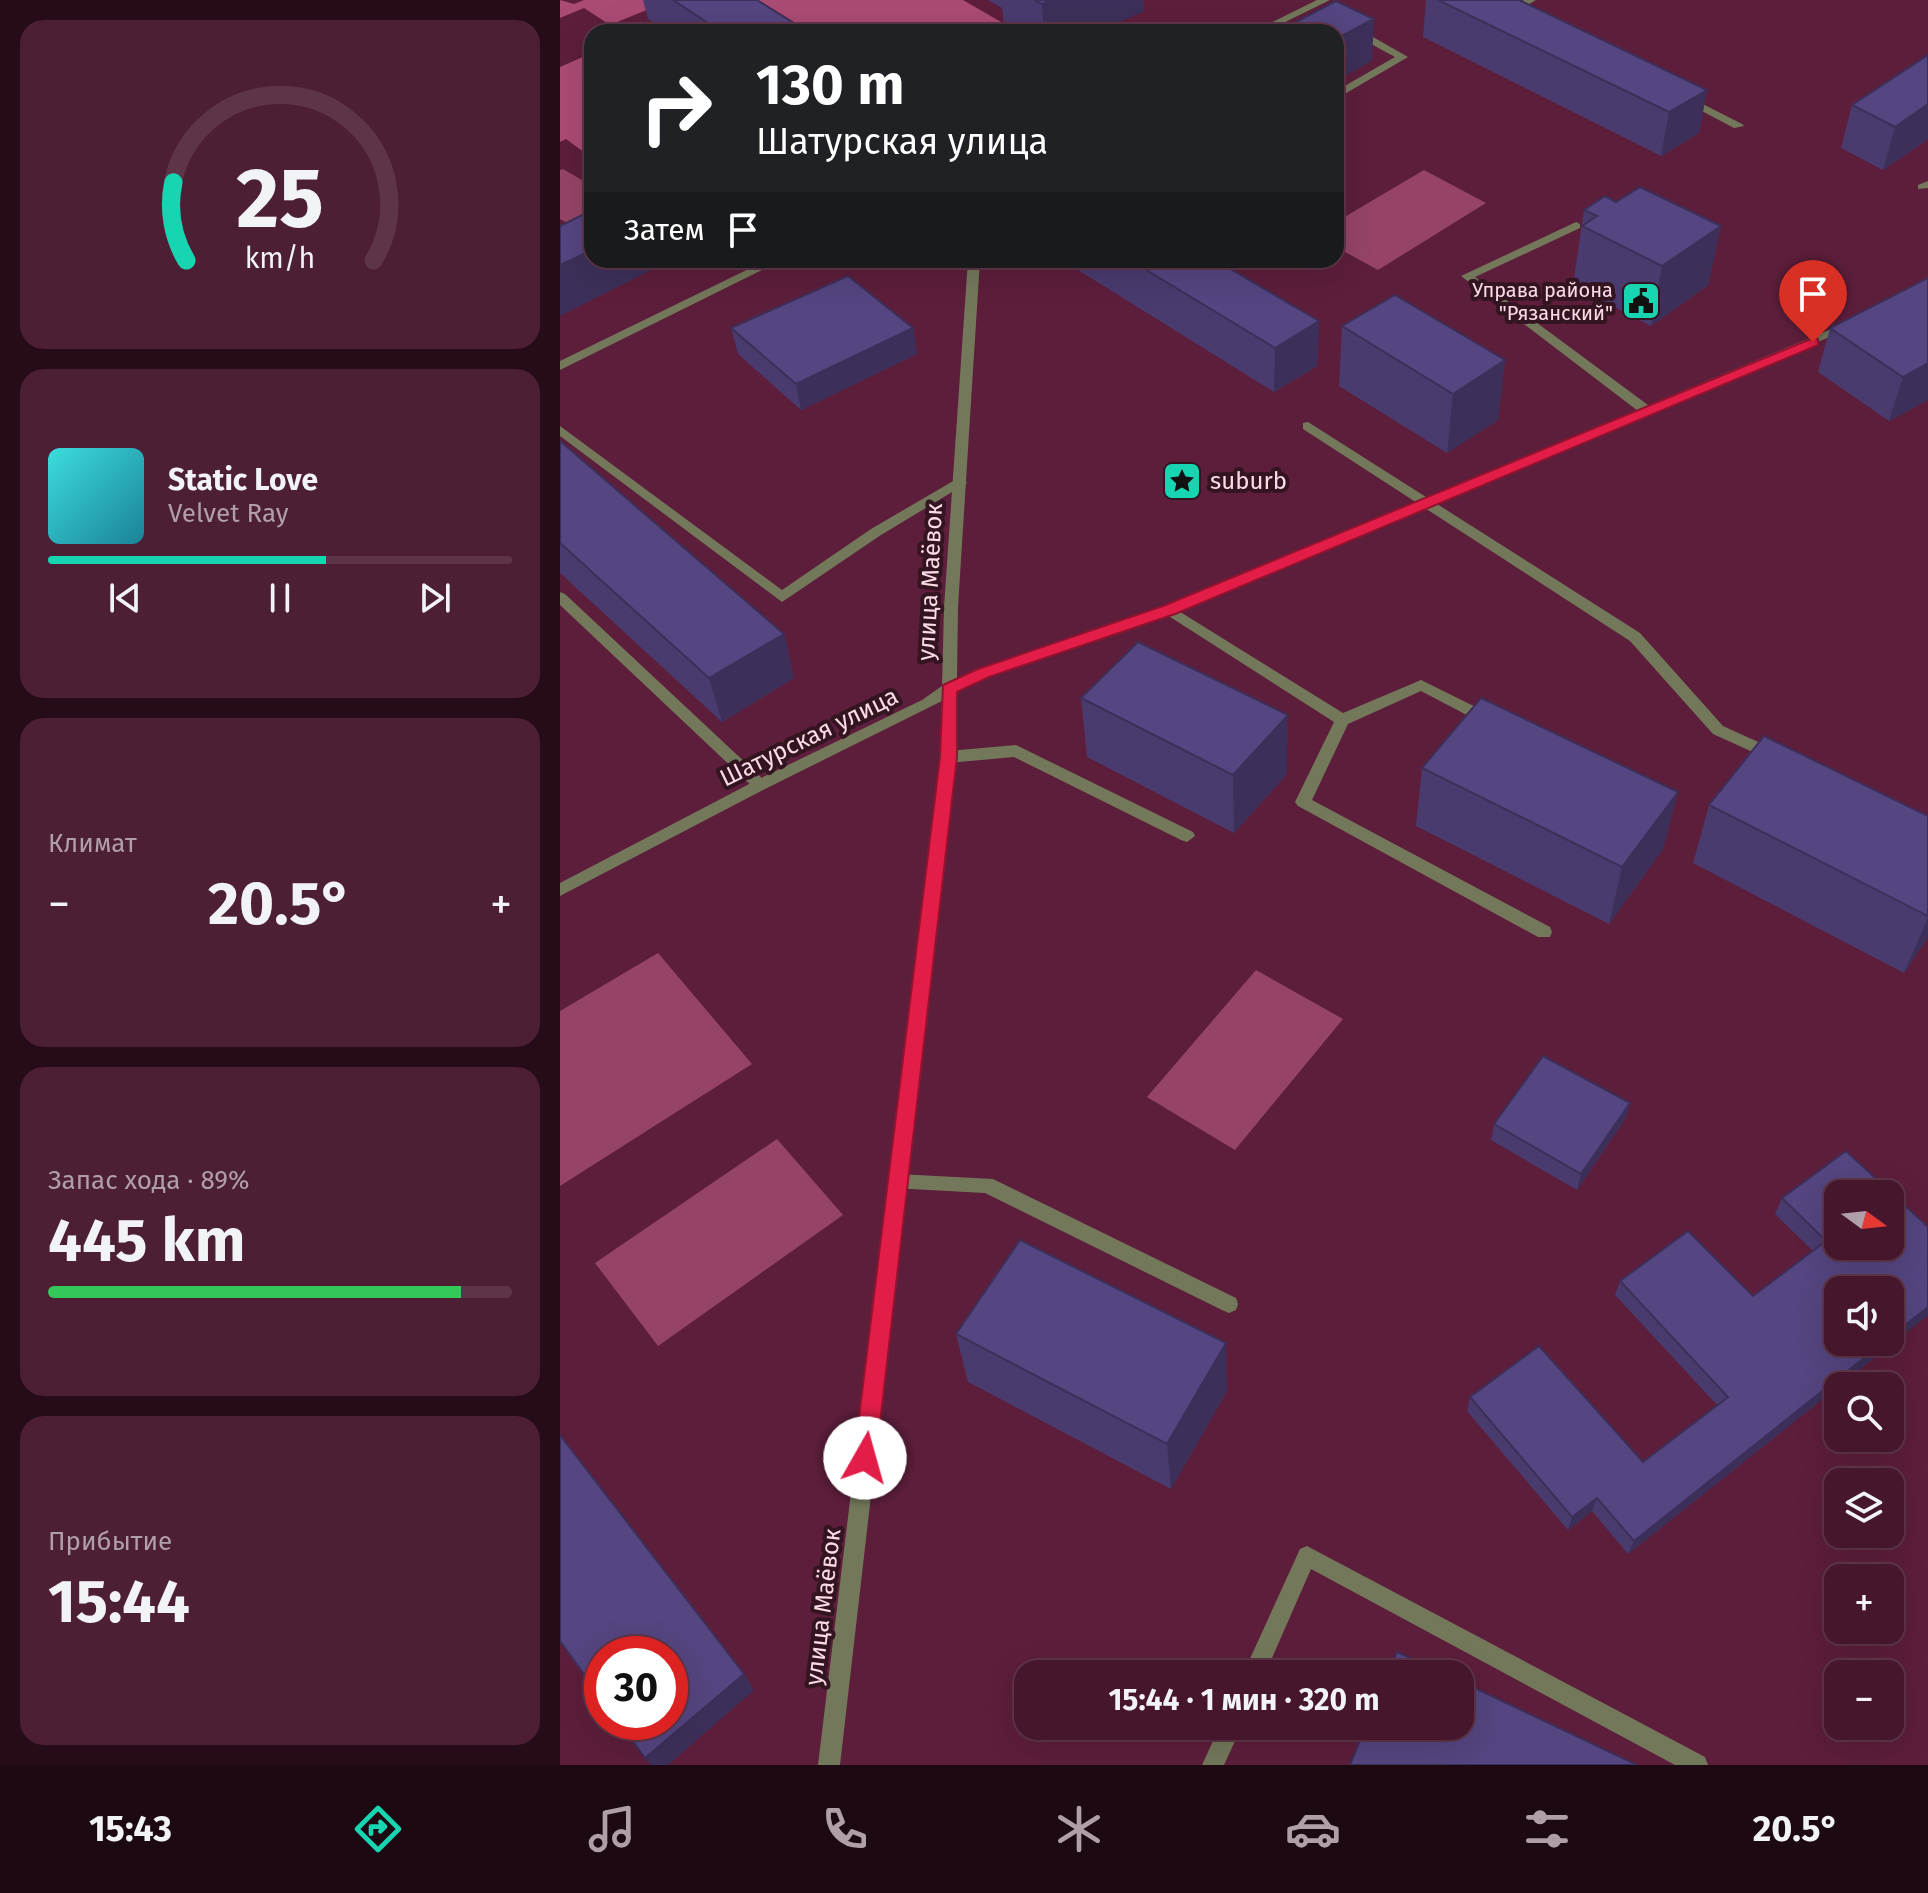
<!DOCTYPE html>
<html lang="ru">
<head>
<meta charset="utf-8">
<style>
	:root { --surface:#46162c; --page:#4d1f34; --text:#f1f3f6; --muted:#b09fa9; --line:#5e3548; --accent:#18d5b2 }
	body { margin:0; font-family:"Fira Sans",sans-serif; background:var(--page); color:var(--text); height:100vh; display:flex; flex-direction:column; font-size:30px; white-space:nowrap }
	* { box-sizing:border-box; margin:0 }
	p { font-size:26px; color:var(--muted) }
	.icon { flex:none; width:44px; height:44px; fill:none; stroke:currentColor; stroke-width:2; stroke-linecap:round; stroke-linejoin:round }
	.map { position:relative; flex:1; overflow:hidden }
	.details { display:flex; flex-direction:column; gap:20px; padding:20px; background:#260c18; width:560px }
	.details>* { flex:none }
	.guide { position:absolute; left:24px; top:24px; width:760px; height:244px; border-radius:24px; box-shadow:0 8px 32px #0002,0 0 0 2px var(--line); background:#202124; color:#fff; overflow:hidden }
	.needle { width:52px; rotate:105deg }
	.fabs { position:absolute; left:1264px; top:1180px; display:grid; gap:16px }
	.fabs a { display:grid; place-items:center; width:80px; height:80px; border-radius:16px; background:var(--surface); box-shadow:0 8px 32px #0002,0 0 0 2px var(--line); font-size:40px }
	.speed { position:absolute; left:24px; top:1636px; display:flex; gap:16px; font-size:40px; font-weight:700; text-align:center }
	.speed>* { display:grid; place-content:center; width:104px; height:104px; border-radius:50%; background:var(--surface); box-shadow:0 8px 32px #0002,0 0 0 2px var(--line); line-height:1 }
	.speed .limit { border:12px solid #d22; background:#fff; color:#111 }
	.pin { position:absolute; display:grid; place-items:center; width:68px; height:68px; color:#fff; margin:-82px -34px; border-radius:50% 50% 50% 0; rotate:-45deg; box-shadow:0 0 8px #0007 }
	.pin .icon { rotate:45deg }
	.me { position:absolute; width:88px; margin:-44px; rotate:7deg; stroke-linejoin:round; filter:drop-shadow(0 0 6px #0008) }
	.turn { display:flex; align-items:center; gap:28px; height:168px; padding:0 40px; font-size:36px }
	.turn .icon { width:104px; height:104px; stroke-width:2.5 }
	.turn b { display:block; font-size:56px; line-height:68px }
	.then { display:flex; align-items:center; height:76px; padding:0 40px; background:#0003; gap:16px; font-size:30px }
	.big { font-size:60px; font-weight:700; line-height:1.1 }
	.details .tile { flex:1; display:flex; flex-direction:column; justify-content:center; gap:12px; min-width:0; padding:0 28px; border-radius:24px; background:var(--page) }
	.details .dial { align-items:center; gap:0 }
	.dial svg { height:208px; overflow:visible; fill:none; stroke:var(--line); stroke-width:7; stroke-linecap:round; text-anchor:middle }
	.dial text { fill:var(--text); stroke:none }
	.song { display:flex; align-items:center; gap:24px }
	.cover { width:96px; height:96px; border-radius:12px; background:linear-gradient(135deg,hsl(180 70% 55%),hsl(190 70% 35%)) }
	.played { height:8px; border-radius:4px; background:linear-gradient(90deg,var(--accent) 60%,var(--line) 60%) }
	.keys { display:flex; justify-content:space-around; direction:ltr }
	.heat { display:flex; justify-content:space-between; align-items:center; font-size:44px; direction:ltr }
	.charge { height:12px; border-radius:6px; background:linear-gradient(90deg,#34c759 89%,var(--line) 0) }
	.trip { position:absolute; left:454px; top:1660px; width:460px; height:80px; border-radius:24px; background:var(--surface); box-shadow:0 8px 32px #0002,0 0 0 2px var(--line); font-weight:700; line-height:80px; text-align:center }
	.menu { display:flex; height:128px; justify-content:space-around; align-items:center; background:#1c0912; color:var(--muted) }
	.menu .icon { width:56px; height:56px }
	.menu .selected { color:var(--accent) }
	.menu b { font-size:36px; color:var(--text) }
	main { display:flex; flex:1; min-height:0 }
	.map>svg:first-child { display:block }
</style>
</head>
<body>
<main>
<section class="details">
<div class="tile dial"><svg viewBox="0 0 100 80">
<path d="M14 69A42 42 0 1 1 86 69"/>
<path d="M14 69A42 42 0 0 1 9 39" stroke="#18d5b2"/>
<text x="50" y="56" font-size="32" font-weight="700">25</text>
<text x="50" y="72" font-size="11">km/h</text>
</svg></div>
<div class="tile">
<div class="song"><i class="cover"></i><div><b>Static Love</b><p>Velvet Ray</p></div></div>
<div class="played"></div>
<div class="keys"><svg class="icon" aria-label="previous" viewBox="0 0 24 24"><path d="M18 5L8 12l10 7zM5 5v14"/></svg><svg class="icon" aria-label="pause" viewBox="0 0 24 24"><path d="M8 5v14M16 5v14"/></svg><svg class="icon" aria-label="next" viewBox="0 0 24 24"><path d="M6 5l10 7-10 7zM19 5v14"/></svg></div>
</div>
<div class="tile"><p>Климат</p>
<div class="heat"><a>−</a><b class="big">20.5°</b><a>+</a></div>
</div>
<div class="tile"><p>Запас хода · 89%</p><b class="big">445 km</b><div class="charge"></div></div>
<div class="tile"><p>Прибытие</p><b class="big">15:44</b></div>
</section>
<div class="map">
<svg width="1368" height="1765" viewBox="0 0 1368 1765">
	<rect width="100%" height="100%" fill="#5d1e3b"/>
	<path fill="#954467" d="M 3,169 L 32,186 L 32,212 L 9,224 L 0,219 L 0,170 Z
		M 864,170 L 926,203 L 818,270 L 776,247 L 776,222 Z
		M 98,953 L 192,1064 L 0,1186 L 0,1011 Z
		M 696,970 L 783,1019 L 675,1150 L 587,1097 Z
		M 217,1139 L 283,1215 L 98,1346 L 35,1263 Z"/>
	<path fill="#aa4b74" d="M 0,0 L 14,4 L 24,0 L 111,0 L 50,25 L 24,8 L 0,18 Z
		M 198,0 L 403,0 L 441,22 L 421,32 L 250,32 Z
		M 32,53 L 32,158 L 6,139 L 0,142 L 0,67 Z"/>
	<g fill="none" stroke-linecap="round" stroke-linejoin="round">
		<path fill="#74785b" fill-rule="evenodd" d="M 934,0 L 948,0 L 957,4 L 964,0 L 976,0 L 957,11 Z
			M 791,29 L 799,29 L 848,57 L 776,99 L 776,91 L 835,57 L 791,33 Z
			M 1127,96 L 1182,124 L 1184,126 L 1174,128 L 1123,101 L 1122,99 Z
			M 1368,181 L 1368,188 L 1358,189 L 1358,185 Z
			M 1016,222 L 1020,224 L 1020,228 L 915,277 L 1092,408 L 1092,414 L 1082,414 L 901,276 Z
			M 748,422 L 1080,633 L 1163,726 L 1218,751 L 1221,755 L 1218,759 L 1208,759 L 1153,734 L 1070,641 L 743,429 L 743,423 Z
			M 0,426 L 222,590 L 311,529 L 395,480 L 405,480 L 407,483 L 321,535 L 222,602 L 0,436 Z
			M 0,592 L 5,594 L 205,781 L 208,785 L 205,789 L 195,789 L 0,605 Z
			M 609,605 L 783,713 L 861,680 L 934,716 L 936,720 L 934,724 L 924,724 L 861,691 L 788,724 L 752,800 L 990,927 L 992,932 L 990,937 L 978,937 L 738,806 L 735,802 L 774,722 L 604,613 L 602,610 Z
			M 456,745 L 633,832 L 635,836 L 627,842 L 621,840 L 454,757 L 388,763 L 380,757 L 388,751 Z
			M 338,1174 L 433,1179 L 676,1298 L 678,1304 L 676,1310 L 669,1313 L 662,1310 L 425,1193 L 332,1188 L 329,1182 L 332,1176 Z
			M 747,1546 L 1145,1757 L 1148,1765 L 1115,1765 L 751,1569 L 705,1674 L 683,1674 L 740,1549 Z
			M 660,1726 L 682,1726 L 664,1765 L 642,1765 Z"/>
		<path fill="#74785b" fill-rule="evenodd" d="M 408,260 L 420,260 L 398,607 L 397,679 L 418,669 L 604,607 L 1281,325 L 1285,324 L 1291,328 L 614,613 L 428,677 L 397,692 L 396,757 L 280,1765 L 258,1765 L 380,757 L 382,701 L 205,789 L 0,896 L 0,883 L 195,781 L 362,700 L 382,686 L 384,607 Z"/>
		<path fill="#74785b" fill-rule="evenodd" d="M 757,0 L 770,0 L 705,32 L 692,32 Z
			M 207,260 L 222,260 L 0,370 L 0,361 Z"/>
	</g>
	<path fill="#493b6e" d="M 83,0 L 197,0 L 248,32 L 107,32 L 88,19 Z
		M 428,0 L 583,0 L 584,11 L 538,32 L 445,32 L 442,8 Z
		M 866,0 L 959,0 L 1147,90 L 1139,133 L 1101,156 L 863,37 Z
		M 1368,55 L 1368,139 L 1323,170 L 1281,148 L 1292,105 Z
		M 1056,202 L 1161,226 L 1148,285 L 1091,326 L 1013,285 L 1024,210 Z
		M 502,260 L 655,260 L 759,321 L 757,366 L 714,392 Z
		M 1368,278 L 1368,400 L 1329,421 L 1258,372 L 1270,328 Z
		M 782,326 L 945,360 L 938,420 L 887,453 L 779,386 Z
		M 171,328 L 353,328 L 357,354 L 241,410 L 178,354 Z
		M 0,441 L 224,634 L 234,678 L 162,722 L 0,573 Z
		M 521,698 L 727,774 L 674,833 L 527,757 Z
		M 862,768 L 1118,792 L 1103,849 L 1049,924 L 856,826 Z
		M 1149,805 L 1368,816 L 1368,937 L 1344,973 L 1133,863 Z
		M 1070,1103 L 1065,1119 L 1017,1190 L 931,1140 L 934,1124 Z
		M 1222,1198 L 1368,1315 L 1068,1554 L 1032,1511 L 1008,1530 L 907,1411 L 910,1397 L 1083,1462 L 1157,1405 L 1055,1295 L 1060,1281 L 1193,1296 L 1253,1251 L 1215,1214 Z
		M 396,1334 L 667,1391 L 611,1489 L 408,1382 Z"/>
	<path fill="#3c305a" d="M 491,0 L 583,0 L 584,11 L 538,32 L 484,32 L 482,4 Z
		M 814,19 L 812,61 L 776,81 L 776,39 Z
		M 1147,90 L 1139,133 L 1101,156 L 1109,112 Z
		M 1368,104 L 1368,139 L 1323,170 L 1335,127 Z
		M 1161,226 L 1148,285 L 1091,326 L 1102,266 Z
		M 32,250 L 32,260 L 111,260 L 0,316 L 0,265 Z
		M 759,321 L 757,366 L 714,392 L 715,348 Z
		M 353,328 L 357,354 L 241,410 L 236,384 Z
		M 945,360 L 938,420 L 887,453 L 893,394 Z
		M 1368,363 L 1368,400 L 1329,421 L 1343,377 Z
		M 224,634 L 234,678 L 162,722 L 149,678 Z
		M 728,715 L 727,774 L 674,833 L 673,775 Z
		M 1118,792 L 1103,849 L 1049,924 L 1062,867 Z
		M 1368,918 L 1368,937 L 1344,973 Z
		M 1070,1103 L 1065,1119 L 1017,1190 L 1021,1174 Z
		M 1368,1307 L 1368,1315 L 1068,1554 L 1074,1541 L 1324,1342 L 1330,1342 L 1330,1337 Z
		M 666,1343 L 667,1391 L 611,1489 L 607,1444 Z
		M 1037,1498 L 1032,1511 L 1008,1530 L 1012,1517 Z
		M 184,1674 L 194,1690 L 108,1765 L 91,1765 L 85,1758 Z"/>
	<path fill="#554580" stroke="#3c305a" stroke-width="2" fill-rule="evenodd" d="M 113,0 L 197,0 L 248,32 L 162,32 Z
		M 474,0 L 491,0 L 482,4 Z
		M 878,0 L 959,0 L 1147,90 L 1109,112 Z
		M 776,1 L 814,19 L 776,39 L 776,32 L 717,32 Z
		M 1368,55 L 1368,104 L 1335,127 L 1292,105 Z
		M 1080,187 L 1161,226 L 1102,266 L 1022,226 L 1037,216 L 1024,210 L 1045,196 L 1056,202 Z
		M 32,210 L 32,250 L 0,265 L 0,226 Z
		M 570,260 L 655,260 L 759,321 L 715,348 Z
		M 288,276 L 353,328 L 236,384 L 171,328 Z
		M 1368,278 L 1368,363 L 1343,377 L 1270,328 Z
		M 835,295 L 945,360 L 893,394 L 782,326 Z
		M 0,441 L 224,634 L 149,678 L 0,543 Z
		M 578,642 L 728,715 L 673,775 L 521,698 Z
		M 921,698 L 1118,792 L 1062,867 L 862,768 Z
		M 1204,736 L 1368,816 L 1368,916 L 1149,805 Z
		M 983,1056 L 1070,1103 L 1021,1174 L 934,1124 Z
		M 1286,1151 L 1368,1227 L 1368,1307 L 1330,1337 L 1330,1290 L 1278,1290 L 1278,1342 L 1324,1342 L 1074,1541 L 1037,1498 L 1012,1517 L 910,1397 L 979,1346 L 1083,1462 L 1168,1397 L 1060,1281 L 1128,1231 L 1193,1296 L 1266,1241 L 1222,1198 ZM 1278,1194 L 1330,1194 L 1330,1246 L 1278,1246 Z
		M 460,1240 L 666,1343 L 607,1444 L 396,1334 Z
		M 0,1435 L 184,1674 L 85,1758 L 59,1722 L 110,1722 L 110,1654 L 42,1654 L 42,1699 L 0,1641 Z
		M 837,1652 L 884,1674 L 828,1674 Z
		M 900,1681 L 1077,1765 L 790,1765 L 806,1726 L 900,1726 Z"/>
	<path fill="#e11d48" stroke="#92132f" stroke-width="2" d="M 1253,338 L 1258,339 L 1258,345 L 615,614 L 429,677 L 397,692 L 397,757 L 316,1458 L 313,1466 L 305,1469 L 297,1466 L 294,1458 L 380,757 L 383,685 L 418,669 L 603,606 Z"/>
	<defs>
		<symbol id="civic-square" viewBox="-11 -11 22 22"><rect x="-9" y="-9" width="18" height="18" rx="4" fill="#18d5b2" stroke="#321521"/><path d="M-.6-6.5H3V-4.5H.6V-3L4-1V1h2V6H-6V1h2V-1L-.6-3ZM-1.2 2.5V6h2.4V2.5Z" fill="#111"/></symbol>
		<symbol id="sight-square" viewBox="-11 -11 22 22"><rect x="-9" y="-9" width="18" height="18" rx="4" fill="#18d5b2" stroke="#321521"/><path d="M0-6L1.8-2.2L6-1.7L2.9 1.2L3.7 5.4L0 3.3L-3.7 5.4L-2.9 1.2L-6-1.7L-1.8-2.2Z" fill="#111"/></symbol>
	</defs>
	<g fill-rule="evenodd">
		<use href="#civic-square" x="1059" y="279" width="44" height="44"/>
		<use href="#sight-square" x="600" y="459" width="44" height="44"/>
	</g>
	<g text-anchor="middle" stroke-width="8" stroke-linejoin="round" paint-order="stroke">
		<g font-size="20" fill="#fcdbe7" stroke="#321521" text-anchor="end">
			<text x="1053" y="297">Управа района<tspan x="1053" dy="23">"Рязанский"</tspan></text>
		</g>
		<g font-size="24" fill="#fcdbe7" stroke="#321521" text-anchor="start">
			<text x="650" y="489">suburb</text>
		</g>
		<g font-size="24" fill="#fcdbe7" stroke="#321521">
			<text transform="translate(370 582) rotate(-87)" y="8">улица Маёвок</text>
			<text transform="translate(249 737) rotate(-26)" y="8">Шатурская улица</text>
			<text transform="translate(263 1607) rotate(-83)" y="8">улица Маёвок</text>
		</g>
	</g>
</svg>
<div class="fabs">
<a><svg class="needle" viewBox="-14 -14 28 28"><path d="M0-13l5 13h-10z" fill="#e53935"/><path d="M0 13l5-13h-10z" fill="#b09fa9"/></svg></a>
<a><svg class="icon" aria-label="sound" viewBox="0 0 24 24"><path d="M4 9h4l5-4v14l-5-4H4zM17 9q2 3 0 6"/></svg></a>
<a><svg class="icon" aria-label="search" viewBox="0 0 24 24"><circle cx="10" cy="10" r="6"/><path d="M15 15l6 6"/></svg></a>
<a><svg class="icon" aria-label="layers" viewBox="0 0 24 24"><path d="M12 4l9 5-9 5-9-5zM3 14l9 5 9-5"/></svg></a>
<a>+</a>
<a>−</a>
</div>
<div class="speed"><div class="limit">30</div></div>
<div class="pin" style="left:1253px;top:342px;background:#d93025"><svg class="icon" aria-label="arrive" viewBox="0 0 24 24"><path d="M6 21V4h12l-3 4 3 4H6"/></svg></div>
<svg class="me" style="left:305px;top:1458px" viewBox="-20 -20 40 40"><circle r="19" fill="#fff"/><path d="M0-13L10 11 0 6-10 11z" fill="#e11d48"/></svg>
<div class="trip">15:44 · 1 мин · 320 m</div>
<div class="guide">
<div class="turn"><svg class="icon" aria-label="right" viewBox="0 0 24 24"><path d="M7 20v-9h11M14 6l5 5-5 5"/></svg><div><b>130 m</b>Шатурская улица</div></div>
<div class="then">Затем<svg class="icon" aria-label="arrive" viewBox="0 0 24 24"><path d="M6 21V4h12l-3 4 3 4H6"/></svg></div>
</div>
</div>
</main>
<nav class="menu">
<b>15:43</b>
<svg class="icon selected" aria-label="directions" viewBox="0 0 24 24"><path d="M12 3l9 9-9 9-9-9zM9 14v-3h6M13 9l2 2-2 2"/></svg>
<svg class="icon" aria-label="music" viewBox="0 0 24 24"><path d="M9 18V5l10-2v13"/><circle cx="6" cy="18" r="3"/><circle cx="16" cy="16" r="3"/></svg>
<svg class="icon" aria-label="phone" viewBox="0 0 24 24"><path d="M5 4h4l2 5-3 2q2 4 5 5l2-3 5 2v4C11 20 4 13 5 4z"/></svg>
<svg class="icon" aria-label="climate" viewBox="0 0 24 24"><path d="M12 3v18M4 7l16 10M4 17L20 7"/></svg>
<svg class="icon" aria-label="car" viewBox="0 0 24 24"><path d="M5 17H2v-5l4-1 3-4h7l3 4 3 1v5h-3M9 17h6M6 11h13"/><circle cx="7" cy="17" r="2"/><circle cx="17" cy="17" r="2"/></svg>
<svg class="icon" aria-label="filters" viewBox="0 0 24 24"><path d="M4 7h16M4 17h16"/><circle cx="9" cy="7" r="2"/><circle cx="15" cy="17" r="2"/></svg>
<b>20.5°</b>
</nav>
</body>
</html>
